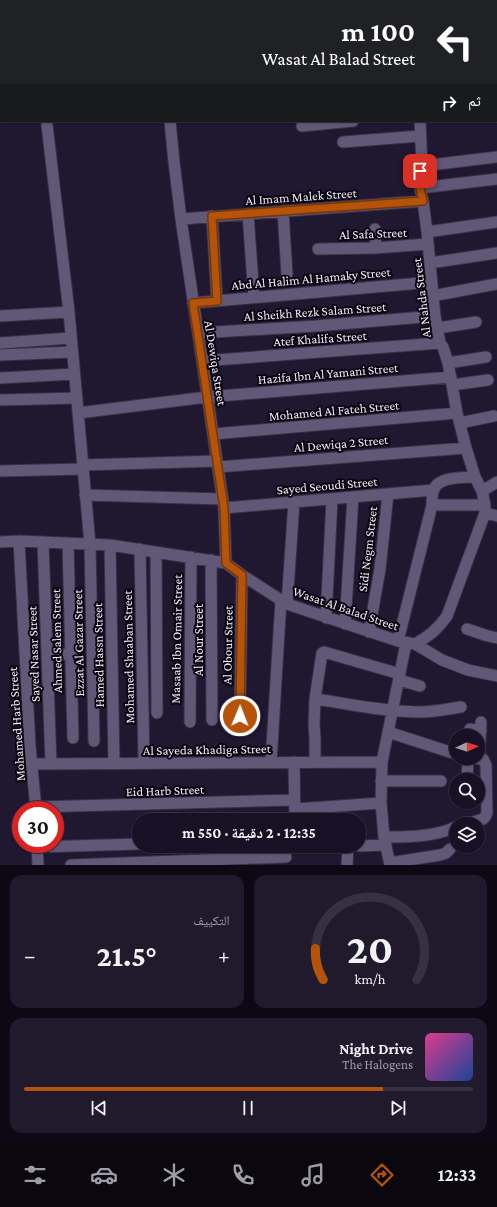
<!DOCTYPE html>
<html lang="ar">
<head>
<meta charset="utf-8">
<style>
	:root { --surface:#181125; --page:#211a2d; --text:#f1f3f6; --muted:#9f9da7; --line:#363142; --accent:#b45309 }
	body { margin:0; font-family:"Crimson Pro","Noto Naskh Arabic",serif; background:var(--page); color:var(--text); direction:rtl; height:100vh; display:flex; flex-direction:column; font-size:15px; white-space:nowrap }
	* { box-sizing:border-box; margin:0 }
	p { font-size:13px; color:var(--muted) }
	.icon { flex:none; width:22px; height:22px; fill:none; stroke:currentColor; stroke-width:2; stroke-linecap:round; stroke-linejoin:round }
	.map { position:relative; height:865px; overflow:hidden; direction:ltr }
	.drawer { display:flex; flex-direction:column; gap:10px; padding:10px; background:#0d0914; flex:1 }
	.drawer>* { flex:none }
	.guide { position:absolute; left:0px; top:0px; width:497px; height:122px; box-shadow:0 1px 3px #0004,0 0 0 1px var(--line); direction:rtl; background:#202124; color:#fff; overflow:hidden }
	.needle { width:26px; rotate:87deg }
	.fabs { position:absolute; left:449px; top:729px; display:grid; gap:8px }
	.fabs a { display:grid; place-items:center; width:36px; height:36px; border-radius:50%; background:var(--surface); box-shadow:0 1px 3px #0004,0 0 0 1px var(--line); font-size:20px }
	.speed { position:absolute; left:12px; top:801px; display:flex; gap:8px; font-size:20px; font-weight:700; text-align:center }
	.speed>* { display:grid; place-content:center; width:52px; height:52px; border-radius:50%; background:var(--surface); box-shadow:0 1px 3px #0004,0 0 0 1px var(--line); line-height:1 }
	.speed .limit { border:6px solid #d22; background:#fff; color:#111 }
	.pin { position:absolute; display:grid; place-items:center; width:34px; height:34px; color:#fff; margin:-17px; border-radius:8px; box-shadow:0 2px 6px #0006 }
	.me { position:absolute; width:44px; margin:-22px; rotate:1deg; stroke-linejoin:round; filter:drop-shadow(0 0 3px #0008) }
	.turn { display:flex; align-items:center; gap:14px; height:84px; padding:0 16px; font-size:18px }
	.turn .icon { width:52px; height:52px; stroke-width:2.5 }
	.turn b { display:block; font-size:28px; line-height:34px }
	.then { display:flex; align-items:center; height:38px; padding:0 16px; background:#0003; gap:8px; font-size:15px }
	.big { font-size:30px; font-weight:700; line-height:1.1 }
	.drawer .card { flex:1; display:flex; flex-direction:column; justify-content:center; gap:6px; min-width:0; padding:0 14px; border-radius:12px; background:var(--page) }
	.drawer .dial { align-items:center; gap:0 }
	.dial svg { height:104px; overflow:visible; fill:none; stroke:var(--line); stroke-width:7; stroke-linecap:round; text-anchor:middle }
	.dial text { fill:var(--text); stroke:none }
	.song { display:flex; align-items:center; gap:12px }
	.cover { width:48px; height:48px; border-radius:6px; background:linear-gradient(135deg,hsl(330 70% 55%),hsl(220 70% 35%)) }
	.played { height:4px; border-radius:2px; background:linear-gradient(90deg,var(--accent) 80%,var(--line) 80%) }
	.keys { display:flex; justify-content:space-around; direction:ltr }
	.heat { display:flex; justify-content:space-between; align-items:center; font-size:22px; direction:ltr }
	.drawer .tiles { flex:1; display:grid; gap:10px; grid-template-columns:1fr 1fr }
	.card:last-child { grid-column:span 2 }
	.trip { position:absolute; left:132px; top:813px; width:234px; height:40px; border-radius:20px; background:var(--surface); box-shadow:0 1px 3px #0004,0 0 0 1px var(--line); font-weight:700; line-height:40px; text-align:center; direction:rtl }
	.tabs { display:flex; height:64px; justify-content:space-around; align-items:center; background:#0a070f; color:var(--muted) }
	.tabs .icon { width:28px; height:28px }
	.tabs .selected { color:var(--accent) }
	.tabs b { font-size:18px; color:var(--text) }
	.map>svg:first-child { display:block }
</style>
</head>
<body>
<div class="map">
<svg width="497" height="865" viewBox="0 0 497 865">
	<rect width="100%" height="100%" fill="#201731"/>
	<g fill="none" stroke-linecap="round" stroke-linejoin="round">
		<defs>
			<path id="street" d="M 162,0 L 162,1
				M 409,0 L 409,1
				M 447,0 L 447,1
				M 479,0 L 479,1
				M 496,21 L 497,21
				M 496,74 L 497,74
				M 496,101 L 497,101
				M 170,121 L 174,162 L 181,219 L 224,508 L 226,563
				M 47,125 L 69,312 L 90,544 L 94,741
				M 302,126 L 353,121
				M 343,142 L 420,136
				M 422,166 L 497,157
				M 420,188 L 497,179
				M 283,211 L 287,274
				M 248,214 L 254,297
				M 212,216 L 217,301
				M 181,219 L 423,201
				M 375,229 L 376,248
				M 427,232 L 497,222
				M 318,249 L 376,248 L 428,244
				M 430,263 L 497,253
				M 432,296 L 497,284
				M 193,303 L 432,282
				M 0,316 L 69,312
				M 438,328 L 476,322
				M 198,333 L 316,326 L 435,316
				M 0,343 L 71,338
				M 0,355 L 72,352
				M 202,361 L 440,343
				M 448,363 L 486,357
				M 0,378 L 74,374
				M 452,385 L 488,380
				M 0,400 L 77,398
				M 78,413 L 207,397 L 451,377
				M 460,423 L 494,416
				M 213,434 L 457,413
				M 83,465 L 217,461
				M 218,467 L 466,448
				M 0,471 L 83,469
				M 482,491 L 497,482
				M 85,495 L 222,499
				M 432,505 L 485,505
				M 224,508 L 433,490
				M 485,513 L 497,516
				M 19,541 L 30,746 L 36,810
				M 0,542 L 19,541 L 110,545 L 226,563 L 242,575 L 287,604 L 398,641 L 415,644 L 442,660 L 468,670 L 497,676
				M 43,542 L 51,764
				M 68,543 L 73,738
				M 110,545 L 114,764
				M 140,549 L 144,763
				M 156,552 L 157,713
				M 211,560 L 212,720
				M 287,604 L 294,502
				M 326,618 L 332,499
				M 345,624 L 353,497
				M 467,629 L 488,636 L 497,638
				M 369,632 L 380,569 L 388,494
				M 398,641 L 432,505 C 432,501 432,496 433,492 C 436,476 462,478 475,477
				M 415,644 C 429,636 437,630 447,616 L 485,513 L 485,505 L 482,491 L 475,477 L 466,448 L 457,413 L 448,363 L 443,347 L 440,343 L 435,316 L 427,232 L 423,201 L 418,179 L 422,166 L 420,121
				M 47,655 L 71,654
				M 399,680 L 420,686
				M 315,699 C 350,704 385,712 420,712 C 434,712 447,709 461,707
				M 240,716 L 242,575
				M 190,722 L 191,557
				M 470,729 L 481,731
				M 388,732 L 456,754
				M 479,758 L 481,722
				M 271,762 L 281,600
				M 294,762 L 295,820
				M 315,762 L 315,739 L 314,723 L 315,699 L 322,653 L 324,652 L 400,674
				M 32,764 L 382,762
				M 467,780 L 468,758
				M 381,781 L 441,781
				M 36,807 L 294,800
				M 295,809 L 381,803
				M 466,824 L 483,819 L 485,817 L 487,813 L 486,765 L 483,759 L 470,758
				M 384,837 C 409,837 433,837 456,827
				M 37,844 L 38,865
				M 297,846 L 340,846
				M 359,846 L 386,845
				M 37,847 L 139,844
				M 390,863 L 440,855 L 446,853 L 450,849
				M 71,865 L 286,857
				M 347,865 L 348,846
				M 390,865 L 384,837 L 381,803 L 382,762 L 406,643"/>
		</defs>
		<use href="#street" stroke="#383146" stroke-width="13"/>
		<use href="#street" stroke="#615877" stroke-width="11"/>
	</g>
	<g fill="none" stroke-linecap="round" stroke-linejoin="round">
		<defs>
			<path id="route" d="M 240,716 L 242,575 L 226,563 L 224,508 L 193,303 L 217,301 L 212,216 L 423,201 L 418,179 L 420,171"/>
		</defs>
		<use href="#route" stroke="#753606" stroke-width="10"/>
		<use href="#route" stroke="#b45309" stroke-width="7"/>
	</g>
	<g text-anchor="middle" stroke-width="4" stroke-linejoin="round" paint-order="stroke">
		<g font-size="13" fill="#f0ebfd" stroke="#090610">
			<text transform="translate(301 196) rotate(-4)" y="5">Al Imam Malek Street</text>
			<text transform="translate(373 233) rotate(-2)" y="5">Al Safa Street</text>
			<text transform="translate(311 278) rotate(-5)" y="5">Abd Al Halim Al Hamaky Street</text>
			<text transform="translate(421 298) rotate(-97)" y="5">Al Nahda Street</text>
			<text transform="translate(315 311) rotate(-4)" y="5">Al Sheikh Rezk Salam Street</text>
			<text transform="translate(320 338) rotate(-4)" y="5">Atef Khalifa Street</text>
			<text transform="translate(216 363) rotate(81)" y="5">Al Dewiqa Street</text>
			<text transform="translate(328 373) rotate(-5)" y="5">Hazifa Ibn Al Yamani Street</text>
			<text transform="translate(334 410) rotate(-5)" y="5">Mohamed Al Fateh Street</text>
			<text transform="translate(341 443) rotate(-5)" y="5">Al Dewiqa 2 Street</text>
			<text transform="translate(327 485) rotate(-5)" y="5">Sayed Seoudi Street</text>
			<text transform="translate(367 549) rotate(-83)" y="5">Sidi Negm Street</text>
			<text transform="translate(346 608) rotate(19)" y="5">Wasat Al Balad Street</text>
			<text transform="translate(176 639) rotate(-89)" y="5">Masaab Ibn Omair Street</text>
			<text transform="translate(198 640) rotate(-90)" y="5">Al Nour Street</text>
			<text transform="translate(56 641) rotate(-91)" y="5">Ahmed Salem Street</text>
			<text transform="translate(78 643) rotate(-91)" y="5">Ezzat Al Gazar Street</text>
			<text transform="translate(227 645) rotate(-89)" y="5">Al Obour Street</text>
			<text transform="translate(33 654) rotate(-92)" y="5">Sayed Nasar Street</text>
			<text transform="translate(98 655) rotate(-91)" y="5">Hamed Hassn Street</text>
			<text transform="translate(128 657) rotate(-91)" y="5">Mohamed Shaaban Street</text>
			<text transform="translate(16 724) rotate(-94)" y="5">Mohamed Harb Street</text>
			<text transform="translate(207 749) rotate(-1)" y="5">Al Sayeda Khadiga Street</text>
			<text transform="translate(165 790) rotate(-2)" y="5">Eid Harb Street</text>
		</g>
	</g>
</svg>
<div class="fabs">
<a><svg class="needle" viewBox="-14 -14 28 28"><path d="M0-13l5 13h-10z" fill="#e53935"/><path d="M0 13l5-13h-10z" fill="#9f9da7"/></svg></a>
<a><svg class="icon" aria-label="search" viewBox="0 0 24 24"><circle cx="10" cy="10" r="6"/><path d="M15 15l6 6"/></svg></a>
<a><svg class="icon" aria-label="layers" viewBox="0 0 24 24"><path d="M12 4l9 5-9 5-9-5zM3 14l9 5 9-5"/></svg></a>
</div>
<div class="speed"><div class="limit">30</div></div>
<div class="pin" style="left:420px;top:171px;background:#d93025"><svg class="icon" aria-label="arrive" viewBox="0 0 24 24"><path d="M6 21V4h12l-3 4 3 4H6"/></svg></div>
<svg class="me" style="left:240px;top:716px" viewBox="-20 -20 40 40"><circle r="17" fill="#b45309" stroke="#fff" stroke-width="3"/><path d="M0-11L8 9 0 5-8 9z" fill="#fff"/></svg>
<div class="trip">12:35 · 2 دقيقة · 550 m</div>
<div class="guide">
<div class="turn"><svg class="icon" aria-label="left" viewBox="0 0 24 24"><path d="M17 20v-9H6M10 6l-5 5 5 5"/></svg><div><b>100 m</b>Wasat Al Balad Street</div></div>
<div class="then">ثم<svg class="icon" aria-label="right" viewBox="0 0 24 24"><path d="M7 20v-9h11M14 6l5 5-5 5"/></svg></div>
</div>
</div>
<section class="drawer">
<div class="tiles">
<div class="card dial"><svg viewBox="0 0 100 80">
<path d="M14 69A42 42 0 1 1 86 69"/>
<path d="M14 69A42 42 0 0 1 8 45" stroke="#b45309"/>
<text x="50" y="56" font-size="32" font-weight="700">20</text>
<text x="50" y="72" font-size="11">km/h</text>
</svg></div>
<div class="card"><p>التكييف</p>
<div class="heat"><a>−</a><b class="big">21.5°</b><a>+</a></div>
</div>
<div class="card">
<div class="song"><i class="cover"></i><div><b>Night Drive</b><p>The Halogens</p></div></div>
<div class="played"></div>
<div class="keys"><svg class="icon" aria-label="previous" viewBox="0 0 24 24"><path d="M18 5L8 12l10 7zM5 5v14"/></svg><svg class="icon" aria-label="pause" viewBox="0 0 24 24"><path d="M8 5v14M16 5v14"/></svg><svg class="icon" aria-label="next" viewBox="0 0 24 24"><path d="M6 5l10 7-10 7zM19 5v14"/></svg></div>
</div>
</div>
</section>
<nav class="tabs">
<b>12:33</b>
<svg class="icon selected" aria-label="directions" viewBox="0 0 24 24"><path d="M12 3l9 9-9 9-9-9zM9 14v-3h6M13 9l2 2-2 2"/></svg>
<svg class="icon" aria-label="music" viewBox="0 0 24 24"><path d="M9 18V5l10-2v13"/><circle cx="6" cy="18" r="3"/><circle cx="16" cy="16" r="3"/></svg>
<svg class="icon" aria-label="phone" viewBox="0 0 24 24"><path d="M5 4h4l2 5-3 2q2 4 5 5l2-3 5 2v4C11 20 4 13 5 4z"/></svg>
<svg class="icon" aria-label="climate" viewBox="0 0 24 24"><path d="M12 3v18M4 7l16 10M4 17L20 7"/></svg>
<svg class="icon" aria-label="car" viewBox="0 0 24 24"><path d="M5 17H2v-5l4-1 3-4h7l3 4 3 1v5h-3M9 17h6M6 11h13"/><circle cx="7" cy="17" r="2"/><circle cx="17" cy="17" r="2"/></svg>
<svg class="icon" aria-label="filters" viewBox="0 0 24 24"><path d="M4 7h16M4 17h16"/><circle cx="9" cy="7" r="2"/><circle cx="15" cy="17" r="2"/></svg>
</nav>
</body>
</html>
